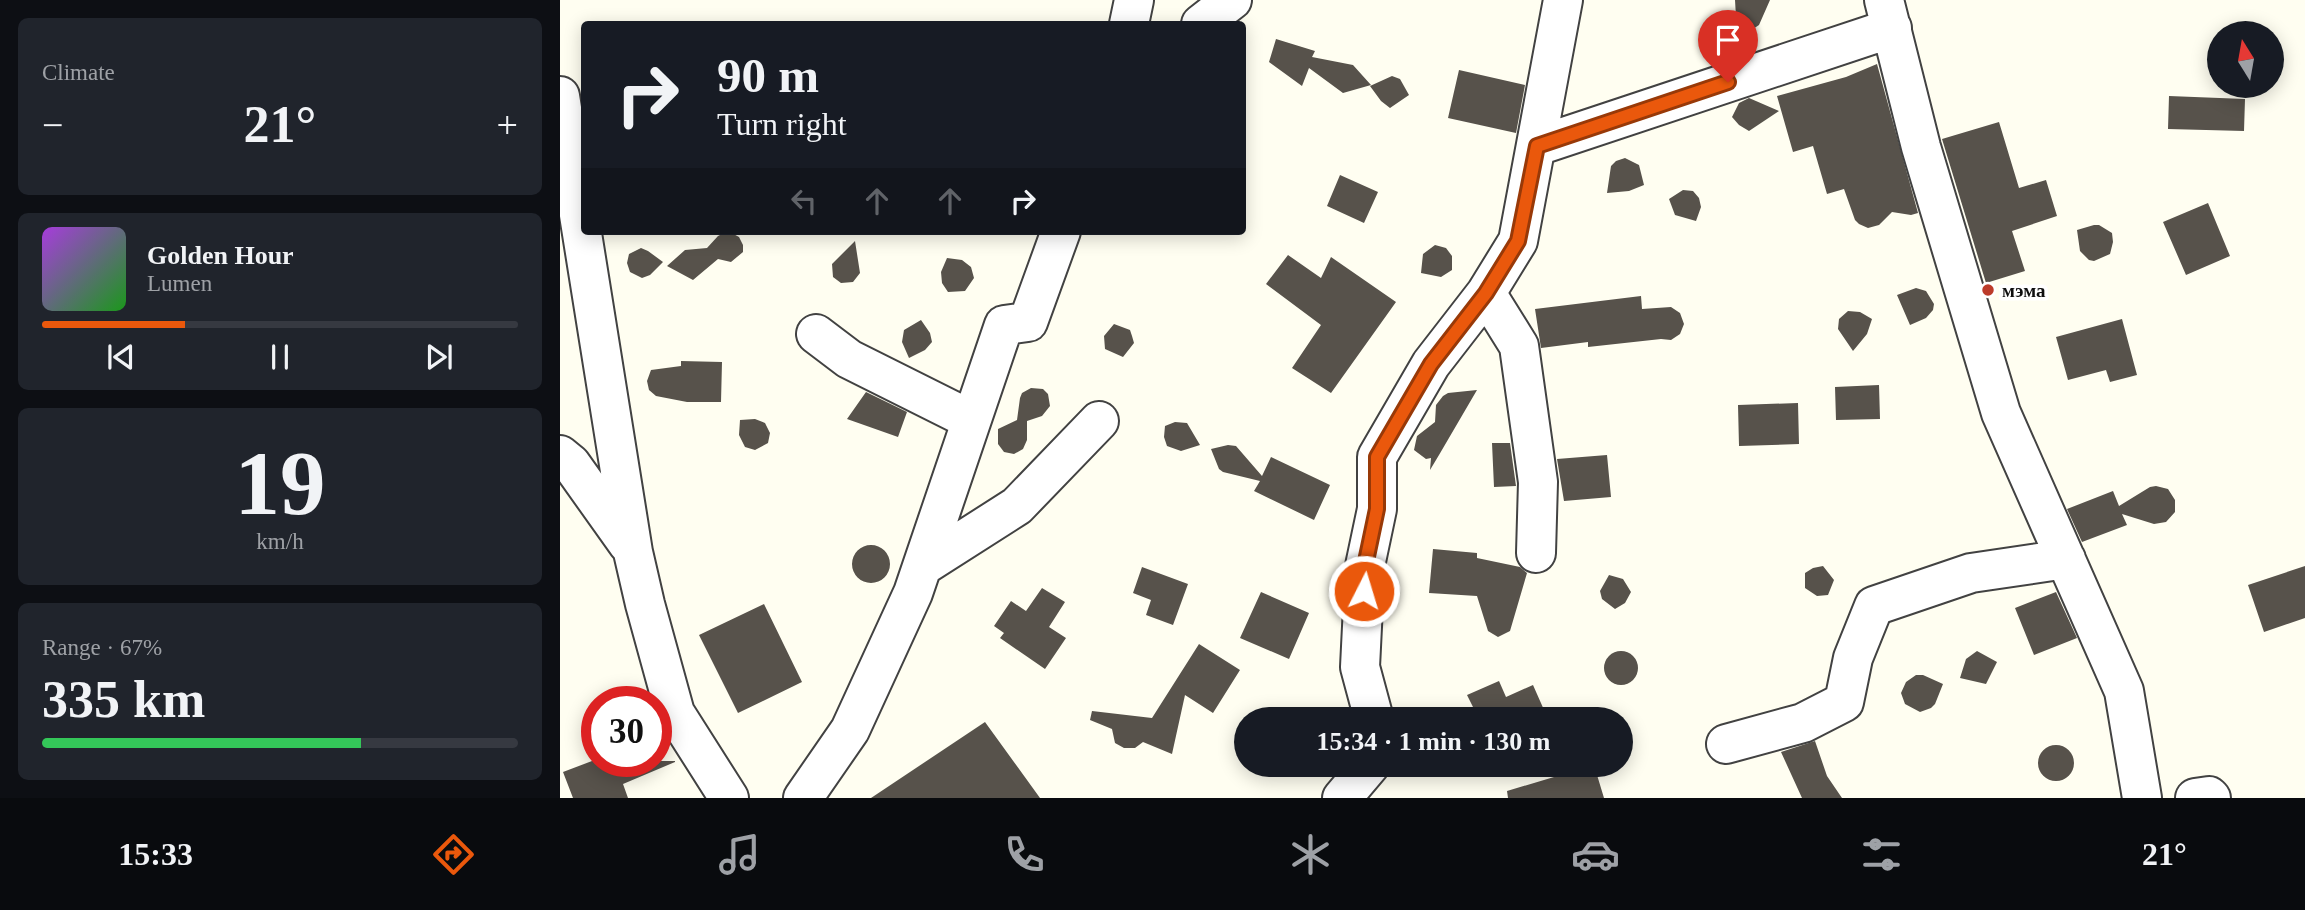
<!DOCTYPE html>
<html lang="en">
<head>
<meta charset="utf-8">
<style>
	:root { --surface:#171b24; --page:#20242c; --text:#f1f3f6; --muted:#9ea1a6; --line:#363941; --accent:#ea580c }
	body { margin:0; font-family:Georgia,serif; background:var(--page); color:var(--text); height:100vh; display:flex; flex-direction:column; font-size:26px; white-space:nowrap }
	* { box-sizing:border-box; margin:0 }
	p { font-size:23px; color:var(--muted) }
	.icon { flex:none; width:38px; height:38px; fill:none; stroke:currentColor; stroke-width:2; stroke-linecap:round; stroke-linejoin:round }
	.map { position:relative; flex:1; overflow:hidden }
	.side { display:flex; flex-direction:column; gap:18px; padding:18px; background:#0d0f14; width:560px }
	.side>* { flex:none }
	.guide { position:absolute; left:21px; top:21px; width:665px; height:214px; border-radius:7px; box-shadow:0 4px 18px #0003; background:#171b24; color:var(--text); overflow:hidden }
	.needle { width:46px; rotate:349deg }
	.buttons { position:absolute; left:1647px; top:21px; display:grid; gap:14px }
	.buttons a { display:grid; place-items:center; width:77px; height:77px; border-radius:50%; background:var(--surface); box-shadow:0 4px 18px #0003; font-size:35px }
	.speed { position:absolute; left:21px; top:686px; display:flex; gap:14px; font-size:35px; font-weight:700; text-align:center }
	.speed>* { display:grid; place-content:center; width:91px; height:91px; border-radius:50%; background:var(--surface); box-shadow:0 4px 18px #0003; line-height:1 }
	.speed .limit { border:10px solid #d22; background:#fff; color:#111 }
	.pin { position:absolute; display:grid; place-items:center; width:60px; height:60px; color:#fff; margin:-72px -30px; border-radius:50% 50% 50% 0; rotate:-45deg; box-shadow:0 0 7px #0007 }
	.pin .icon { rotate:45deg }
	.me { position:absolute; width:77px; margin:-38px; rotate:5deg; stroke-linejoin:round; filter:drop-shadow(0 0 5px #0008) }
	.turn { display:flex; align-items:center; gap:24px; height:147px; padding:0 21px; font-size:32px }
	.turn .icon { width:91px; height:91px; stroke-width:2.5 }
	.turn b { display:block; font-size:49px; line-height:60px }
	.lanes { display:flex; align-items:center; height:66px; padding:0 21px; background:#0003; justify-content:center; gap:35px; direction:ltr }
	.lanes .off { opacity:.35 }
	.big { font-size:52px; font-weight:700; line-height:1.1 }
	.side .widget { flex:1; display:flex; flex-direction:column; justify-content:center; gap:10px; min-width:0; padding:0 24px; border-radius:10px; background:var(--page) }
	.side .dial { align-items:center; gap:0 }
	.dial b { font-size:91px; line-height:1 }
	.song { display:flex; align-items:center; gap:21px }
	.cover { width:84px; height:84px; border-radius:10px; background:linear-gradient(135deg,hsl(280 70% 55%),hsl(120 70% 35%)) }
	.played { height:7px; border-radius:4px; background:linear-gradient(90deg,var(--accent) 30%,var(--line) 30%) }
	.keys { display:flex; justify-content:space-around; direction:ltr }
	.heat { display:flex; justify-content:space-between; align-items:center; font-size:38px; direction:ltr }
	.charge { height:10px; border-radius:5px; background:linear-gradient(90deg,#34c759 67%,var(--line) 0) }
	.trip { position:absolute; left:674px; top:707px; width:399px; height:70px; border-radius:35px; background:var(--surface); box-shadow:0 4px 18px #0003; font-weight:700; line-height:70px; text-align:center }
	.tabs { display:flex; height:112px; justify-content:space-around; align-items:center; background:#090b0e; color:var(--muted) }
	.tabs .icon { width:49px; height:49px }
	.tabs .current { color:var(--accent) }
	.tabs b { font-size:32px; color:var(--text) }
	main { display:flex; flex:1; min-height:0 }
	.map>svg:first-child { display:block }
</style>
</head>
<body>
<main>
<section class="side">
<div class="widget"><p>Climate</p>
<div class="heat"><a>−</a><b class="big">21°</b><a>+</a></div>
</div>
<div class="widget">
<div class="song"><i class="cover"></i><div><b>Golden Hour</b><p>Lumen</p></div></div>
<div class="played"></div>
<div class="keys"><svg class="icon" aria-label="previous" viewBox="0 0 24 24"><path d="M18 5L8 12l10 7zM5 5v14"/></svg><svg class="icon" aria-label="pause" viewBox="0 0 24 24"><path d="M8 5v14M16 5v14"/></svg><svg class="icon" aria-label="next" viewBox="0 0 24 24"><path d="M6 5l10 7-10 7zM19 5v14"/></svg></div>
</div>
<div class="widget dial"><b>19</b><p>km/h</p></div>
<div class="widget"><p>Range · 67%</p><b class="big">335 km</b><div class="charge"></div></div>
</section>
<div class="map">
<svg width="1745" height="798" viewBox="0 0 1745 798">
	<rect width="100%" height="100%" fill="#fffef1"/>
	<path fill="#57524b" d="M 1175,0 L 1210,0 L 1199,25 L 1193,29 L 1182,28 L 1176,17 Z
		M 716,39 L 755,51 L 752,57 L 793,65 L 811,85 L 783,93 L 749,68 L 742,86 L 709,62 Z
		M 1317,64 L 1358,213 L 1351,215 L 1332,212 L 1319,225 L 1308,228 L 1299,224 L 1295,220 L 1284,189 L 1267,194 L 1253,146 L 1233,152 L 1217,96 L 1286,77 Z
		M 899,70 L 965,85 L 956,133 L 888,118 Z
		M 832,76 L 840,79 L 849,95 L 830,108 L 821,101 L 810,86 Z
		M 1609,96 L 1685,99 L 1684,131 L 1608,129 Z
		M 1189,98 L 1219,111 L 1189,131 L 1179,125 L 1172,117 L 1179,103 Z
		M 1439,122 L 1459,188 L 1486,180 L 1497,216 L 1452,231 L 1465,271 L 1426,283 L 1382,139 Z
		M 1065,158 L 1079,165 L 1084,185 L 1069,191 L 1047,193 L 1051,166 L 1056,161 Z
		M 780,175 L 818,192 L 804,223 L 767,206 Z
		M 1123,190 L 1133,191 L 1139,198 L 1141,207 L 1136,221 L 1115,215 L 1109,199 Z
		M 1648,203 L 1670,256 L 1626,275 L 1603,222 Z
		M 1534,225 L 1539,225 L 1552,233 L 1553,242 L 1550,254 L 1534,261 L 1529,260 L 1520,251 L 1517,230 Z
		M 168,231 L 179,237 L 183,245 L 183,252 L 171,262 L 158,259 L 133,280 L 107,266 L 125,250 L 147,248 L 158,236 Z
		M 295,241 L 300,273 L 293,282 L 281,283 L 273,277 L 272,264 Z
		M 875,245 L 886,248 L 892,256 L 892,270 L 881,277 L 861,273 L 863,254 Z
		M 81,248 L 88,251 L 103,262 L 90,275 L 82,278 L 70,272 L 67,263 L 69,254 Z
		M 728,255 L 761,278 L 771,257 L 836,302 L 771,393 L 732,368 L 761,325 L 706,284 Z
		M 387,258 L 402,260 L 411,267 L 414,278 L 405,291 L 388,292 L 382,283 L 381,272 Z
		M 1356,288 L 1366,291 L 1374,304 L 1373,310 L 1366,318 L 1350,325 L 1337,295 Z
		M 1081,296 L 1082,309 L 1111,307 L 1120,313 L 1124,324 L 1120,334 L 1111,340 L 1101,339 L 1028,347 L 1028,342 L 981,348 L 975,309 Z
		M 1288,311 L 1300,312 L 1312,319 L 1307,334 L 1293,351 L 1278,329 L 1279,319 Z
		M 1562,319 L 1577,375 L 1550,382 L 1546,370 L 1508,380 L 1496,337 Z
		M 361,320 L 370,333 L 372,342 L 365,350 L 349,358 L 342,342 L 344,330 Z
		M 554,324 L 570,330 L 572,336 L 574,343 L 563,357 L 545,349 L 544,336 Z
		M 121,361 L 162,362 L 161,402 L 127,402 L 96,396 L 89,390 L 87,381 L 91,370 L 121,366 Z
		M 1319,385 L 1320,419 L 1276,420 L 1275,387 Z
		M 471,388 L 483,389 L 488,394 L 490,406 L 482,416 L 467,421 L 467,440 L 463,449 L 454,454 L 444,452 L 438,444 L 438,429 L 457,420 L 460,398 L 462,393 Z
		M 917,390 L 879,455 L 870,470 L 871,458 L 866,459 L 854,450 L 857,436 L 875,422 L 876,405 L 883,396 L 888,393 Z
		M 306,392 L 347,412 L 338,437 L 287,419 Z
		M 1238,403 L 1239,444 L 1179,446 L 1178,405 Z
		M 195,419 L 205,423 L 210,433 L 208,443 L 195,450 L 185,447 L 179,435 L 180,420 Z
		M 615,422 L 627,423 L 640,445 L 621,451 L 607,446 L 604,437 L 605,426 Z
		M 932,443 L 950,443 L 956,486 L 934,487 Z
		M 668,445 L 676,446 L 702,476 L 711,457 L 770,485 L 754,520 L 694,491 L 700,481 L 663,472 L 659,469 L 651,449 Z
		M 1047,455 L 1051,497 L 1004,501 L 997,459 Z
		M 1596,486 L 1608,489 L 1615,500 L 1615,512 L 1606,522 L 1594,524 L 1562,514 L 1567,525 L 1522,542 L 1507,509 L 1553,491 L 1559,506 L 1590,487 Z
		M292 564a19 19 0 1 1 38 0a19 19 0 1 1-38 0Z
		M 873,549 L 917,553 L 917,558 L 960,567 L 967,573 L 950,631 L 938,637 L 928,631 L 917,596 L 869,593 Z
		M 1263,566 L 1274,580 L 1268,595 L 1257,596 L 1245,588 L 1245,573 L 1253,568 Z
		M 1745,566 L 1745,618 L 1704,632 L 1688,585 Z
		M 582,567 L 628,584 L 613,625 L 586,615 L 591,600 L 573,593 Z
		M 1049,575 L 1063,579 L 1071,592 L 1065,603 L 1055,609 L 1042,599 L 1040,591 Z
		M 482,588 L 505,602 L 489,627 L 506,638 L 485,669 L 440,638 L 444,633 L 434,626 L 451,601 L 466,611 Z
		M 701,592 L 749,613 L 729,659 L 680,638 Z
		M 1496,592 L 1517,638 L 1474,655 L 1455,608 Z
		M 204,604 L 242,682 L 178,713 L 139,635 Z
		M 639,644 L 680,670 L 653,713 L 625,695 L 612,754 L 583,742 L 575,748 L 564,748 L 555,743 L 552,729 L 530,720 L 532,711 L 592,718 Z
		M 1417,651 L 1437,662 L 1426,684 L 1400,678 L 1406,659 Z
		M1044 668a17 17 0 1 1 34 0a17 17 0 1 1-34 0Z
		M 1356,675 L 1363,675 L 1383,684 L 1375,704 L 1371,708 L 1360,712 L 1345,704 L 1341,693 L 1346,682 Z
		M 939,681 L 946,697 L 973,685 L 988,719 L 896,719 L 915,711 L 907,695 Z
		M 425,722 L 480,798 L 311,798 Z
		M 1255,741 L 1267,776 L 1282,798 L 1242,798 L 1221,752 Z
		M1478 763a18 18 0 1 1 36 0a18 18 0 1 1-36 0Z
		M 32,761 L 115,761 L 115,762 L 63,784 L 68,798 L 13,798 L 3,772 Z
		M 1034,765 L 1044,798 L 948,798 L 947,791 Z"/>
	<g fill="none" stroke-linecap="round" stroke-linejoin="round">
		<defs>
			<path id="minor" d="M 1324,0 L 1361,147 L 1441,413 L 1564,691 L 1582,798
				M 569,24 L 574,0
				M 641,24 L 672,0
				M 0,96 L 73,552 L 85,604 L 115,713 L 169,798
				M 977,146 L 1332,28
				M 926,293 L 959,346 L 978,482 L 976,553
				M 256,334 L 289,359 L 411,420
				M 0,455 L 11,464 L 68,544
				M 363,566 L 457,506 L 539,421
				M 814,719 L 800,667 L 805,566 L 817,509 L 817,457 L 871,364 L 926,293 L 958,241 L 1003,0
				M 1166,744 L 1243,723 L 1284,702 L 1293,658 L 1314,606 L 1411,573 L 1506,559
				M 243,798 L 290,730 L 353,593 L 444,325 L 468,322 L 501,231
				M 782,798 L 810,765
				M 1635,798 L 1649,796 L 1651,798"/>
		</defs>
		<use href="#minor" stroke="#424242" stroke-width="42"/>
		<use href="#minor" stroke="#fff" stroke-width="38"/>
	</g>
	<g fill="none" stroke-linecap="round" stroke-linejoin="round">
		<defs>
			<path id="route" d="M 804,591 L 805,566 L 817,509 L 817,457 L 871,364 L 926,293 L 958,241 L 977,146 L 1168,82"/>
		</defs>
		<use href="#route" stroke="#983908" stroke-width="18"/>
		<use href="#route" stroke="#ea580c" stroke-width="12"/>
	</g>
	<circle fill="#bc3b29" stroke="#fff" stroke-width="2.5" cx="1428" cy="290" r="7"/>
	<g text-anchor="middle" stroke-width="7" stroke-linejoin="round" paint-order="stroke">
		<g font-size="19" font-weight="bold" fill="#0f0f0f" stroke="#fff" text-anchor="start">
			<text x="1442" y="297">мэма</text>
		</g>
	</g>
</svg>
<div class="buttons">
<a><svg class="needle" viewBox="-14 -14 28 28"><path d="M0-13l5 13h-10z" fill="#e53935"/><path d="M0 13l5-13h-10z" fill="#9ea1a6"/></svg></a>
</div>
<div class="speed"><div class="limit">30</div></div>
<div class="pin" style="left:1168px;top:82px;background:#d93025"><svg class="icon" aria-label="arrive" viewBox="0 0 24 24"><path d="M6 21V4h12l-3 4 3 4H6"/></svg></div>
<svg class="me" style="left:804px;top:591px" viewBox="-20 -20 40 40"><circle r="17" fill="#ea580c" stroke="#fff" stroke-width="3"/><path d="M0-11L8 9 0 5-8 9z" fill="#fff"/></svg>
<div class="trip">15:34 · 1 min · 130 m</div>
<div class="guide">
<div class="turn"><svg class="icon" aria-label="right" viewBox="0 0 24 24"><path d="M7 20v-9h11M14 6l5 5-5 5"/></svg><div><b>90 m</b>Turn right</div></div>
<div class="lanes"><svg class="icon off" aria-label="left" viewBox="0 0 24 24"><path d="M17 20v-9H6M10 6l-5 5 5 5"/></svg><svg class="icon off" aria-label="ahead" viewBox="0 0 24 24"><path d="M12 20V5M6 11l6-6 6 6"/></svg><svg class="icon off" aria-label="ahead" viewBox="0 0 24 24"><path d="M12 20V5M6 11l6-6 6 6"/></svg><svg class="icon" aria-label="right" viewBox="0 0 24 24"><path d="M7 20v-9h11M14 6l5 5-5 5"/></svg></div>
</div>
</div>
</main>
<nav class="tabs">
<b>15:33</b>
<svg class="icon current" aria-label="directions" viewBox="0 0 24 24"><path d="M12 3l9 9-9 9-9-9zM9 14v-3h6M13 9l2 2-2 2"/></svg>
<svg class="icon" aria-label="music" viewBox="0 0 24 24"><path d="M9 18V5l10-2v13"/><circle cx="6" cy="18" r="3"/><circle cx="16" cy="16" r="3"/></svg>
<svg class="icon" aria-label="phone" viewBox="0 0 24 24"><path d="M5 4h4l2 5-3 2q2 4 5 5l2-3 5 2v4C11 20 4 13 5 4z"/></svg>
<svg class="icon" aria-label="climate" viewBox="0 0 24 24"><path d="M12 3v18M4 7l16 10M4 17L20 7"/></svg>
<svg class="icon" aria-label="car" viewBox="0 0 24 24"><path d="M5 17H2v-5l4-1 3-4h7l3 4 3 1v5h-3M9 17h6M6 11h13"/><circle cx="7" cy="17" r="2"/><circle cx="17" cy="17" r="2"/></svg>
<svg class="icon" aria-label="filters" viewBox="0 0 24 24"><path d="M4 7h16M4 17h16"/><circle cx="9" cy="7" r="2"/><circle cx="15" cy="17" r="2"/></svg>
<b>21°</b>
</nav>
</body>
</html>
